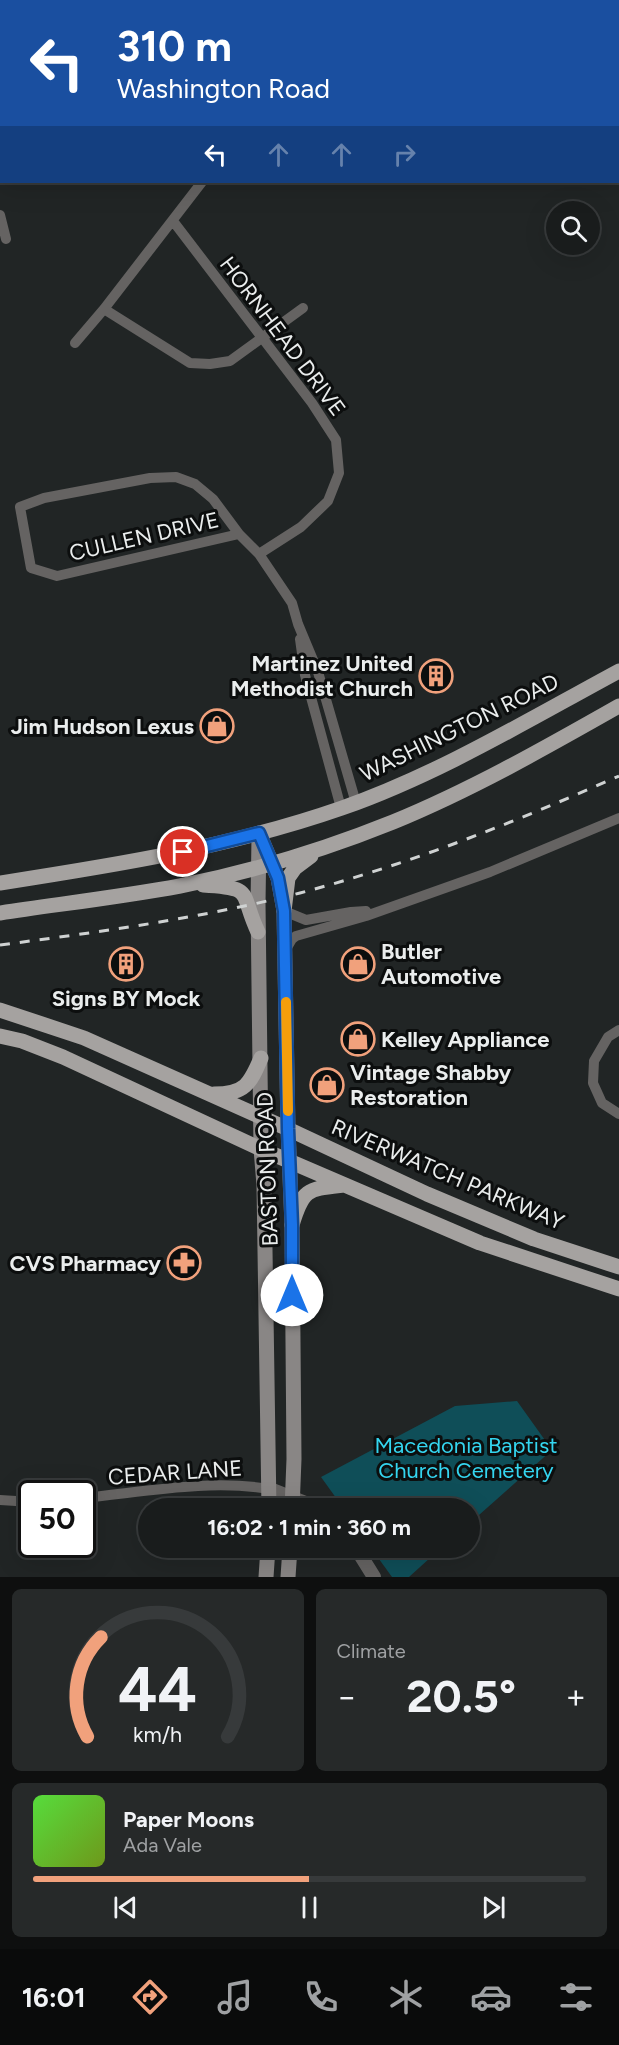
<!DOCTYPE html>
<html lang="en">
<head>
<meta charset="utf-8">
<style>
	:root { --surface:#191c1c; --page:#262929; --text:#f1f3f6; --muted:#9fa1a3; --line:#373a3b; --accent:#f1a17c }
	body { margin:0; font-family:Figtree,sans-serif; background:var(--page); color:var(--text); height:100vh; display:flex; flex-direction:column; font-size:22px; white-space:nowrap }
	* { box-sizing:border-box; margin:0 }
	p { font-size:20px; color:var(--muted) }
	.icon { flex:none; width:33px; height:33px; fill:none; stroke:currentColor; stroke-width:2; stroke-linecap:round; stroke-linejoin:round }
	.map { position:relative; height:1577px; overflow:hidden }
	.panel { display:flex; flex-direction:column; gap:12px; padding:12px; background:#0e0f0f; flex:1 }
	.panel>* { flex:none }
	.top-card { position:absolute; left:0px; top:0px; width:620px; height:183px; box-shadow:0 6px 24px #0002,0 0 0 2px var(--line); background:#1a4fa0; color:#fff; overflow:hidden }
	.fabs { position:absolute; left:546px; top:201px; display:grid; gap:12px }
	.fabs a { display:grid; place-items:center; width:54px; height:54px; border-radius:50%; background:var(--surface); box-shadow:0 6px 24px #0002,0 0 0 2px var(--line); font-size:30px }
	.speed { position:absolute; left:18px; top:1480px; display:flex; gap:12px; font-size:30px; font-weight:700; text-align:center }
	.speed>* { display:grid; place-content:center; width:78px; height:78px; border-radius:50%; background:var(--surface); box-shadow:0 6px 24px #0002,0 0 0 2px var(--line); line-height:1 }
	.speed .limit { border:3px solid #111; border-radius:9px; background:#fff; color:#111 }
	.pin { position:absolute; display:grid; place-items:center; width:51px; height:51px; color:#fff; margin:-26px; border:3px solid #fff; border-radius:50%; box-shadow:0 2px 6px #0007 }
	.me { position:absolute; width:66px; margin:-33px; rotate:0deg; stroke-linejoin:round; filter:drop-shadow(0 0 4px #0008) }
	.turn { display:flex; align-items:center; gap:21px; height:126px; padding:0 18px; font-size:27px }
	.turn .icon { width:78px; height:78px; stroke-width:2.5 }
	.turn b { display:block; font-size:42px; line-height:51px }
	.lanes { display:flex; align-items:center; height:57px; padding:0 18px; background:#0003; justify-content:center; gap:30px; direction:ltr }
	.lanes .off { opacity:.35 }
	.big { font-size:45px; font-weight:700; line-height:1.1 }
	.panel .card { flex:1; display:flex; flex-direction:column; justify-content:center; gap:9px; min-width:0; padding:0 21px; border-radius:9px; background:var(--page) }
	.panel .dial { align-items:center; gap:0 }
	.dial svg { height:156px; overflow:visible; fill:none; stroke:var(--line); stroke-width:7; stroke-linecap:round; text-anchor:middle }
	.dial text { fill:var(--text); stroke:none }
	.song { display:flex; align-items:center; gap:18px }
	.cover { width:72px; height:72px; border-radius:9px; background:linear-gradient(135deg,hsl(110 70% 55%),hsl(80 70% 35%)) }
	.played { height:6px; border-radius:3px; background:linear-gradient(90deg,var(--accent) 50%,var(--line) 50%) }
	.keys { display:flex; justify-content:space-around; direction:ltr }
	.heat { display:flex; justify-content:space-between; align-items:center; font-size:33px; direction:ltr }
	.panel .tiles { flex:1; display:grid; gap:12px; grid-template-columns:1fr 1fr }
	.card:last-child { grid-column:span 2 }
	.trip { position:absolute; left:138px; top:1498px; width:342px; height:60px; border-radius:30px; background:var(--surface); box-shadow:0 6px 24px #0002,0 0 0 2px var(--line); font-weight:700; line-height:60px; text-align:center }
	.menu { display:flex; height:96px; justify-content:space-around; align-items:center; background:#0a0b0b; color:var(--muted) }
	.menu .icon { width:42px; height:42px }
	.menu .selected { color:var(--accent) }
	.menu b { font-size:27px; color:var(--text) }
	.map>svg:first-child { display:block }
</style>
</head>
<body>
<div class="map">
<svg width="619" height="1577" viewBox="0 0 619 1577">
	<rect width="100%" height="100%" fill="#212525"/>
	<path fill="#0f4e58" d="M 517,1401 L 552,1450 L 470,1523 L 470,1509 L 344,1509 L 321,1477 L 455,1406 Z
		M 371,1548 L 441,1548 L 409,1577 L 392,1577 Z"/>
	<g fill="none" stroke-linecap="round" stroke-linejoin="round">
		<path stroke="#656362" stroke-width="10" d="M 618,112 L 619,111
			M 0,115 L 2,113
			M 0,215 L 6,239
			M 173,221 L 312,403 L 336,440 L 339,473 L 328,501 L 301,527 L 259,554
			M 104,309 L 190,363 L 210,364 L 230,361 L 303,308
			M 75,343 L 104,309 L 202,182
			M 239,534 L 57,576 L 31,568 L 20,507 L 44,498 L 150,478 L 176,477 L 195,484 L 213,499 L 239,534 L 259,554 L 292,603 L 298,624 L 318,672 L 356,803
			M 300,639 L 305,675 L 341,808
			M 284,911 L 306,920 L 351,912 L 366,911
			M 285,951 L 292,939 L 296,936 L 366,916 L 490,872 L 619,818
			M 619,1030 L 608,1037 L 594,1061 L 593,1083 L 602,1103 L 619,1114
			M 82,1498 C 144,1492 209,1479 270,1489
			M 0,1500 L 32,1502"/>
		<path stroke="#656362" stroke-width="14" d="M 270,1489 L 308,1504 L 316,1509
			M 356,1548 L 374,1577"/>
		<path stroke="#898685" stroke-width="15" d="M 259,833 L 278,878 L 284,911 L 288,1129 L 292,1225 L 294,1459 L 292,1509
			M 259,837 L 258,903 L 261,1149 L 264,1185 L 269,1509
			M 266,1577 L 268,1548
			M 288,1577 L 290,1548"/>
		<path stroke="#a5a2a0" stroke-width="15" d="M 0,883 C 116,865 230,847 342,808 C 439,774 528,720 619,671
			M 203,885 C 256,888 239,892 258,932
			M 284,911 L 288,878 L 295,868 L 311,856
			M 0,913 C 60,904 120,897 180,886 C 250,872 326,849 393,822 C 471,790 545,748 619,706
			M 0,1010 L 84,1038 L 288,1129 L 427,1194 L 534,1239 L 619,1267
			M 0,1036 L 22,1041 L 63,1057 L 261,1149 L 480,1243 L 619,1289
			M 214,1094 C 245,1094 250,1084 261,1058
			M 292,1225 C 303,1188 308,1189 344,1185"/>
		<path stroke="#cfd2d2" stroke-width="3" stroke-dasharray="10 10" stroke-linecap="butt" d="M 0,945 C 100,932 202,918 300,893 C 410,864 515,822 619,776"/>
	</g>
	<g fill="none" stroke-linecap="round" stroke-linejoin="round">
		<defs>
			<path id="route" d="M 183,852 L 259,833 L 278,878 L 284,911 L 288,1129 L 292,1225 L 292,1295"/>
		</defs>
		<use href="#route" stroke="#114b97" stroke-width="15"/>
		<use href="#route" stroke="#1a73e8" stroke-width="10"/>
		<path stroke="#f59e0b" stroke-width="10" d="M 286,1002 L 288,1111"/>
	</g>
	<defs>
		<symbol id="building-ring" viewBox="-11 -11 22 22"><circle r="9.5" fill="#0c0e0e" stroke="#f1a17c" stroke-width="1.5"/><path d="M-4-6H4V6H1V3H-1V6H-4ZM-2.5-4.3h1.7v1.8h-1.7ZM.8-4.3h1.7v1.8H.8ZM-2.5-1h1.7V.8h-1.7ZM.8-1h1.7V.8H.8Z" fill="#f1a17c"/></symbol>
		<symbol id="shop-ring" viewBox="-11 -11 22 22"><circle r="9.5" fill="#0c0e0e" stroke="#f1a17c" stroke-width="1.5"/><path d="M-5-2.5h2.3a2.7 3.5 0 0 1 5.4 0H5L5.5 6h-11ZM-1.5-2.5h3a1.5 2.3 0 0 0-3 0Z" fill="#f1a17c"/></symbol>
		<symbol id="pharmacy-ring" viewBox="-11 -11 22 22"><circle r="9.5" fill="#0c0e0e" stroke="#f1a17c" stroke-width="1.5"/><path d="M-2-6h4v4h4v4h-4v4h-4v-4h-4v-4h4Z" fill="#f1a17c"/></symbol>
	</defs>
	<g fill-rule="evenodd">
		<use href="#building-ring" x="417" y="657" width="38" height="38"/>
		<use href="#shop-ring" x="198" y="707" width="38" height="38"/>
		<use href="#building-ring" x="107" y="945" width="38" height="38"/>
		<use href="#shop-ring" x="339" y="945" width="38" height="38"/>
		<use href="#shop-ring" x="339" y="1020" width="38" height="38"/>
		<use href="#shop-ring" x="308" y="1066" width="38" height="38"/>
		<use href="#pharmacy-ring" x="165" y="1244" width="38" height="38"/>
	</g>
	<g text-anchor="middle" stroke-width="6" stroke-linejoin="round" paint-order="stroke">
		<g font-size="22" fill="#eaeded" stroke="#0c0e0e">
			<text transform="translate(283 336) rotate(53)" y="8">HORNHEAD DRIVE</text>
			<text transform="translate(144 536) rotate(-13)" y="8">CULLEN DRIVE</text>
			<text transform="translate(459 727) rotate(-26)" y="8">WASHINGTON ROAD</text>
			<text transform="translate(267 1169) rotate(-92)" y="8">BASTON ROAD</text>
			<text transform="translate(448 1174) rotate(23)" y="8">RIVERWATCH PARKWAY</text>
			<text transform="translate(175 1472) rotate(-4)" y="8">CEDAR LANE</text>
		</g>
		<g font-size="22" font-weight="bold" fill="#eaeded" stroke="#0c0e0e" text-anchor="end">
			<text x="413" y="671">Martinez United<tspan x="413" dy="25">Methodist Church</tspan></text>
			<text x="194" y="734">Jim Hudson Lexus</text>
			<text x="381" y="959" text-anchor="start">Butler<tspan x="381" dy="25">Automotive</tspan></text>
			<text x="126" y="1006" text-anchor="middle">Signs BY Mock</text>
			<text x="381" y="1047" text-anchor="start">Kelley Appliance</text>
			<text x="350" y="1080" text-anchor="start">Vintage Shabby<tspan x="350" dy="25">Restoration</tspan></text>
			<text x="161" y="1271">CVS Pharmacy</text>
		</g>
		<g font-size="22" fill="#34d5ef" stroke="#0c0e0e">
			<text x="466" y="1453">Macedonia Baptist<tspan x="466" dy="25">Church Cemetery</tspan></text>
		</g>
	</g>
</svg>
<div class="fabs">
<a><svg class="icon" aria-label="search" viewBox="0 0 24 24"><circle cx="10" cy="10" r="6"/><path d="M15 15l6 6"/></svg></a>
</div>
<div class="speed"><div class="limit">50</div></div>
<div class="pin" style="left:183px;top:852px;background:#d93025"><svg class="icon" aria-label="arrive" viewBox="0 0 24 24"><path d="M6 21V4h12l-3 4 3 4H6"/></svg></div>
<svg class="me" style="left:292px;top:1295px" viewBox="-20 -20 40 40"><circle r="19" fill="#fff"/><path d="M0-13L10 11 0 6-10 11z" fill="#1a73e8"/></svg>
<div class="trip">16:02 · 1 min · 360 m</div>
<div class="top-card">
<div class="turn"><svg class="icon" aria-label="left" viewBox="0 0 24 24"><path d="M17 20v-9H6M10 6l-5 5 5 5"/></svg><div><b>310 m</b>Washington Road</div></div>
<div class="lanes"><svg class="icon" aria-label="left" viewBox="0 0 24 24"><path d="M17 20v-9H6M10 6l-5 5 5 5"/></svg><svg class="icon off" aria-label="ahead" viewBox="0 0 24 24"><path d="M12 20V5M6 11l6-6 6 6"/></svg><svg class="icon off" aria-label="ahead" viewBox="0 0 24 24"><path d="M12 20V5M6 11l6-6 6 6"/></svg><svg class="icon off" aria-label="right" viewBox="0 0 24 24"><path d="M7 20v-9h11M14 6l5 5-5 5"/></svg></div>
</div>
</div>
<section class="panel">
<div class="tiles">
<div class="card dial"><svg viewBox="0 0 100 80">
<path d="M14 69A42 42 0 1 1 86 69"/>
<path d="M14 69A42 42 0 0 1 21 18" stroke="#f1a17c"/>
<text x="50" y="56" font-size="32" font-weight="700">44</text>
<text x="50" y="72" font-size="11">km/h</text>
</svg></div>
<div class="card"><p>Climate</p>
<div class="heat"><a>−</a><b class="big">20.5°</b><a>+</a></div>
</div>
<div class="card">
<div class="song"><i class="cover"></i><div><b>Paper Moons</b><p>Ada Vale</p></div></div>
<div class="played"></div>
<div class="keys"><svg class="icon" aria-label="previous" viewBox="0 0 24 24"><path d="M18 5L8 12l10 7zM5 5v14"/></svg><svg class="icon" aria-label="pause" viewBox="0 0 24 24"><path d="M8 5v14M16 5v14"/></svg><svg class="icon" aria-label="next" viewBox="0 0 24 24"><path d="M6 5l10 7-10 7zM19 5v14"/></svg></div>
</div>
</div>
</section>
<nav class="menu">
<b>16:01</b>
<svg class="icon selected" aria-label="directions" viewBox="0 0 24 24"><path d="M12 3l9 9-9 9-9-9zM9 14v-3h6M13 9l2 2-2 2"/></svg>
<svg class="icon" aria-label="music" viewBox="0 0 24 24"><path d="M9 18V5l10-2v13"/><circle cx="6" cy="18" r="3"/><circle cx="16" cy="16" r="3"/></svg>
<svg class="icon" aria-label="phone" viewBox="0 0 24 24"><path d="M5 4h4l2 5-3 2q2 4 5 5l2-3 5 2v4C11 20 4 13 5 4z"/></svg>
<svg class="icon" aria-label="climate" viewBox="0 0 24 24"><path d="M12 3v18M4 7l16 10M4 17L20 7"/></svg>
<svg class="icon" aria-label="car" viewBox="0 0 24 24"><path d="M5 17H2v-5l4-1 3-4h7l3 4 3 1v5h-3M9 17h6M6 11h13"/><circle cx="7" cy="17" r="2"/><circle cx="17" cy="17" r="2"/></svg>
<svg class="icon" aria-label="filters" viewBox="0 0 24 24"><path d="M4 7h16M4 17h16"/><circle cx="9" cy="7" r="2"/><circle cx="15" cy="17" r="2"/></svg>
</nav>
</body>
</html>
